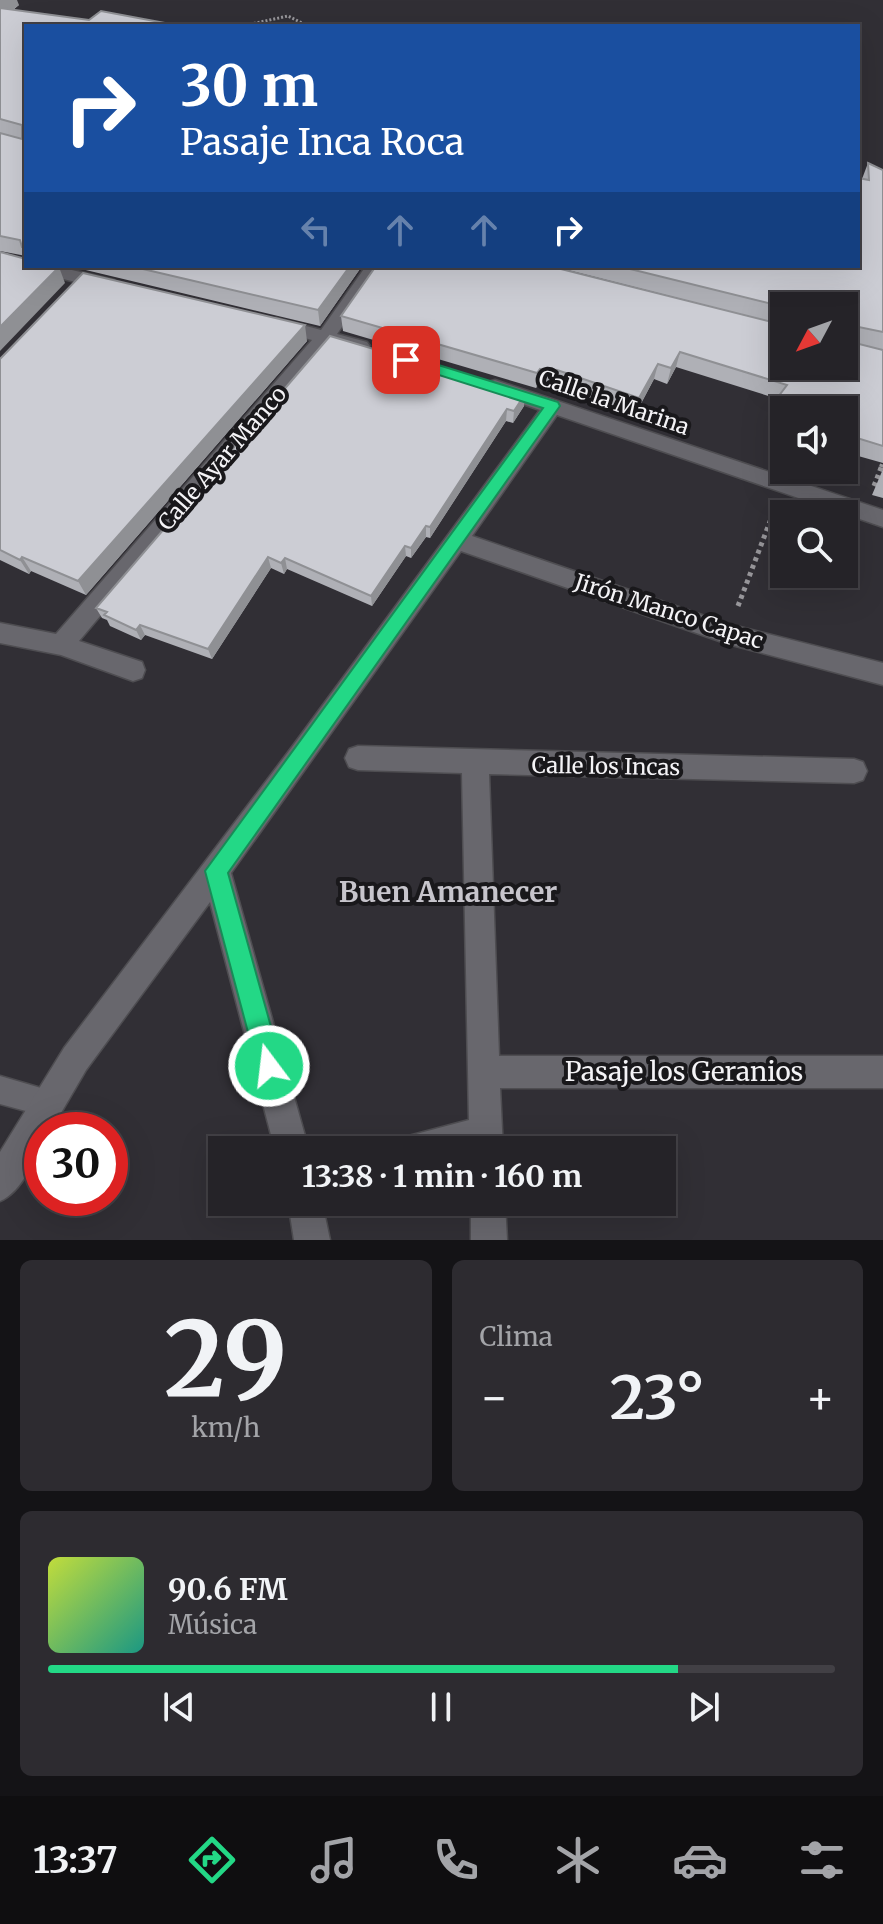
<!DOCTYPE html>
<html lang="es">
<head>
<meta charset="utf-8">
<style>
	:root { --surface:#252328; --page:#2d2b30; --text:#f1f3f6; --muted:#a3a4a8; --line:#424045; --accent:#23d886 }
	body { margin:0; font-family:Merriweather,serif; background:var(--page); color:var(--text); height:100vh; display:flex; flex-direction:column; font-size:30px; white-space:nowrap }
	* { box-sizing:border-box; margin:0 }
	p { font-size:26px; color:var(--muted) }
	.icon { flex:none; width:44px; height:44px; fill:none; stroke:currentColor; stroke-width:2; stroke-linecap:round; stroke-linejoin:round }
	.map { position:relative; height:1240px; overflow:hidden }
	.panel { display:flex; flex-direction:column; gap:20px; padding:20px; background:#141316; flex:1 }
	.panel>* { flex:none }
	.banner { position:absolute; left:24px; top:24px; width:836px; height:244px; border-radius:0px; box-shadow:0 8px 32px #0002,0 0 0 2px var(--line); background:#1a4fa0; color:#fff; overflow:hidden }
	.needle { width:52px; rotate:229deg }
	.fabs { position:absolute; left:770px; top:292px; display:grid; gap:16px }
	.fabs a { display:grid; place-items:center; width:88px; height:88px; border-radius:0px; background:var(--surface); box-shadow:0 8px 32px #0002,0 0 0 2px var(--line); font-size:40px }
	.speed { position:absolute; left:24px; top:1112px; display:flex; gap:16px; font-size:40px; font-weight:700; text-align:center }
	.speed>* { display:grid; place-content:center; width:104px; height:104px; border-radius:50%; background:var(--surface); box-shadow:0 8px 32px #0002,0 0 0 2px var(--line); line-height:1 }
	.speed .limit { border:12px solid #d22; background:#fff; color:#111 }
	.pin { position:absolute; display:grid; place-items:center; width:68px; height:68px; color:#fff; margin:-34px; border-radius:16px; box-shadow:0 4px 12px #0006 }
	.me { position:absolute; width:88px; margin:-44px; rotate:345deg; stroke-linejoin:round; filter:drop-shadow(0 0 6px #0008) }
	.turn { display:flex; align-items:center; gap:28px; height:168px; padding:0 24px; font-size:36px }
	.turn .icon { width:104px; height:104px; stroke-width:2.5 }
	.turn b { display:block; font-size:56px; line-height:68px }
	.lanes { display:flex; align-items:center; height:76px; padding:0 24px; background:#0003; justify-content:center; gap:40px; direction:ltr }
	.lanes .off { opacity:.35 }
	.big { font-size:60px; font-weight:700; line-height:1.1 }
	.panel .card { flex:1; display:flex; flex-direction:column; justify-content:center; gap:12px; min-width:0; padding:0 28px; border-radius:12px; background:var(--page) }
	.panel .dial { align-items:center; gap:0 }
	.dial b { font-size:104px; line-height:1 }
	.song { display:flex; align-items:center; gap:24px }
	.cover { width:96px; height:96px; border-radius:12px; background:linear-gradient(135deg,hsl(70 70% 55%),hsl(170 70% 35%)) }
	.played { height:8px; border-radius:4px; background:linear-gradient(90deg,var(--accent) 80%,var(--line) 80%) }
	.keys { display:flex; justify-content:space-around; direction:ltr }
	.heat { display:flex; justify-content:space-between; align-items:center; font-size:44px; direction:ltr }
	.panel .tiles { flex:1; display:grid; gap:20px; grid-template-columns:1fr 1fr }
	.card:last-child { grid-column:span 2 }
	.trip { position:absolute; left:208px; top:1136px; width:468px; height:80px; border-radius:0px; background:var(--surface); box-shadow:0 8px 32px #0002,0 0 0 2px var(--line); font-weight:700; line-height:80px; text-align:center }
	.tab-bar { display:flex; height:128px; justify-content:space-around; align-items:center; background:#0f0e10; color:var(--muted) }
	.tab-bar .icon { width:56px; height:56px }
	.tab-bar .selected { color:var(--accent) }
	.tab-bar b { font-size:36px; color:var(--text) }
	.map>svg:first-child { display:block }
</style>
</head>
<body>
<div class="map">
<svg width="883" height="1240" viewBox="0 0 883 1240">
	<rect width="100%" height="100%" fill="#312f35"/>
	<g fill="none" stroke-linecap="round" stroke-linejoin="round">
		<defs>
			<path id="service" d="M 0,1076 L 58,1093 L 62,1103 L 58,1113 L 48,1117 L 0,1104 Z"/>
			<path id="minor" d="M 26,263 L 26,266 L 55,266 L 114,280 L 117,284 L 108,290 L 27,270 L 24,266 Z
				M 366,266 L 384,266 L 337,334 L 367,342 L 370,346 L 367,350 L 360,352 L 329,344 L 79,641 L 142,662 L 145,670 L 142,678 L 133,681 L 61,655 L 0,643 L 0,623 L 56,634 L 312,340 L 269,328 L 267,324 L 269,320 L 276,318 L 321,330 Z
				M 495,380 L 883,510 L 883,527 L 557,415 L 472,536 L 728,624 L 883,663 L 883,685 L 728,644 L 461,551 L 231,873 L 309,1150 L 275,1150 L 210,902 L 86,1070 L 51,1130 L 42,1130 C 42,1152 21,1193 0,1201 L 0,1152 L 64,1048 L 292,747 L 540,410 L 488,392 L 485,387 L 488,382 Z
				M 358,746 L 854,759 L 863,762 L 867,771 L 863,780 L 854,783 L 489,774 L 499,1056 L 883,1056 L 883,1088 L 500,1088 L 503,1150 L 396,1150 L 401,1138 L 469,1120 L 462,773 L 358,770 L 349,767 L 345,758 L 349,749 Z
				M 288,1202 L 322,1202 L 330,1240 L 294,1240 Z
				M 471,1202 L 505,1202 L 507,1240 L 471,1240 Z"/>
		</defs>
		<use href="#service" stroke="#4e4d51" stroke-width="3"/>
		<use href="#minor" stroke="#4e4d51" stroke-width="3"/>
		<path stroke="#98979b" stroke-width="3" stroke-dasharray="2 2" stroke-linecap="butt" d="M 242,26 L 288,16 L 304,24"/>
		<path stroke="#98979b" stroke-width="4" stroke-dasharray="3 3" stroke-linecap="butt" d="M 881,467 L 883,461"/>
		<path stroke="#98979b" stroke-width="5" stroke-dasharray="4 4" stroke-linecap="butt" d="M 874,486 L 882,465
			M 738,606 L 774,511"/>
		<use href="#service" fill="#68676d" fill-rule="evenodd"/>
		<use href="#minor" fill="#68676d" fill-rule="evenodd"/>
	</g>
	<path fill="#afb0b6" d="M 0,0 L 19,5 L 13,10 L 89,20 L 26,26 L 26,256 L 0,251 Z
		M 868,163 L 883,170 L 883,463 L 844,452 L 844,410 L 784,410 L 784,417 L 772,413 L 778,399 L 676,367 L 667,384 L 654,379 L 636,413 L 555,386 L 553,390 L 538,385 L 536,388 L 343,331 L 341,316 L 376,266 L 784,366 L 844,306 L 784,306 L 784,325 L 552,266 L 858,266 L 862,179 Z
		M 69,266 L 362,266 L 320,326 Z
		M 330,336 L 524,406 L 513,423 L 506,421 L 430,538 L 426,537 L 411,558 L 406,556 L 372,606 L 287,569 L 284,574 L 271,568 L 212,659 L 145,635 L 141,640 L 110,626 L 107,620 L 102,618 L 96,608 Z
		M 307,341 L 86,595 L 31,571 L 29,574 L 0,560 L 0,359 Z
		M 883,469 L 883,498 L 872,495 Z"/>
	<path fill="#8f9094" d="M 0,0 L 17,0 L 19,5 L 0,19 Z
		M 350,266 L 362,266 L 320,326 L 318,310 Z
		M 59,267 L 65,283 L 0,351 L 0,327 Z
		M 305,325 L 307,341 L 86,595 L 78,581 Z
		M 680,352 L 676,367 L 667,384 L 671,368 Z
		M 658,364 L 654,379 L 636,413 L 639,398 Z
		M 540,369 L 538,385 L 536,388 L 537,373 Z
		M 557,370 L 555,386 L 553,390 L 555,374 Z
		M 525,394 L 524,406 L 513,423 L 514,411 Z
		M 507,409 L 506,421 L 430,538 L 430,527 Z
		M 426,526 L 426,537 L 411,558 L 411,548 Z
		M 405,546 L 406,556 L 372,606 L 371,596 Z
		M 22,557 L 31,571 L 29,574 L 20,560 Z
		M 268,557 L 271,568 L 212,659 L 208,649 Z
		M 285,558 L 287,569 L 284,574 L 281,563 Z
		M 140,625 L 145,635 L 141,640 L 136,630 Z"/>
	<path fill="#cccdd4" stroke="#8f9094" stroke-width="2" d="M 0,8 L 89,20 L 101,11 L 181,26 L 26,26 L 26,247 L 22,247 L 20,240 L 0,236 L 0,133 L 22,139 L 22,125 L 0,119 Z
		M 868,163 L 883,170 L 883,332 L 849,325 L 851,342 L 883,350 L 883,446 L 844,434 L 844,429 L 850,407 L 809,408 L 778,397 L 787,385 L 680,352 L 671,368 L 658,364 L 639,398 L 557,370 L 555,374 L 540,369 L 537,373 L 341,316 L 376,266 L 549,266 L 784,325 L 784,366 L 844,366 L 844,306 L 784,306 L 784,307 L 618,266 L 858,266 L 858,178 L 869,180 Z
		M 0,252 L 26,259 L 26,266 L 59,267 L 0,327 Z
		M 130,266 L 350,266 L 318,310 Z
		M 83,273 L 305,325 L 78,581 L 22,557 L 20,560 L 0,550 L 0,359 Z
		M 330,336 L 525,394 L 514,411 L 507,409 L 430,527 L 426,526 L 411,548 L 405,546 L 371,596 L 285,558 L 281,563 L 268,557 L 208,649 L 140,625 L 136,630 L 104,615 L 107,612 L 96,608 Z"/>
	<path fill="#23d886" stroke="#178c57" stroke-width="2" d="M 406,355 L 558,402 L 560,406 L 228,873 L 282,1066 L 278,1075 L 269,1078 L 261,1075 L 257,1066 L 205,871 L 543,408 L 401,363 L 401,357 Z"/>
	<g text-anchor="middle" stroke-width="8" stroke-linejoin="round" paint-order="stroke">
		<g font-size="22" fill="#f4f3f6" stroke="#19181b">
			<text transform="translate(614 402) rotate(19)" y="8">Calle la Marina</text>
			<text transform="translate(222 458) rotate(-49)" y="8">Calle Ayar Manco</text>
			<text transform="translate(669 611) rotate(18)" y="8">Jirón Manco Capac</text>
			<text transform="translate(606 766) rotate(1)" y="8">Calle los Incas</text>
		</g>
		<g font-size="26" fill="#f4f3f6" stroke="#19181b">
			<text x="684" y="1081">Pasaje los Geranios</text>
		</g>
		<g font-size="28" font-weight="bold" fill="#c7c5cc" stroke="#19181b">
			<text x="448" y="902">Buen Amanecer</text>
		</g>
	</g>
</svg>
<div class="fabs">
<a><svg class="needle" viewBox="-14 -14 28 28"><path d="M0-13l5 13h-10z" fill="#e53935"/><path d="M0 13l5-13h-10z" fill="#a3a4a8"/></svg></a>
<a><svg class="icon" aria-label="sound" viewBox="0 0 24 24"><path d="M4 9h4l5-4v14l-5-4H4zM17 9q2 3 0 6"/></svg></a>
<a><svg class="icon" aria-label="search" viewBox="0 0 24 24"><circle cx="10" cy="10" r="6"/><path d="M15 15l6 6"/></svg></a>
</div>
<div class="speed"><div class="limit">30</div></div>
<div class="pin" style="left:406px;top:360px;background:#d93025"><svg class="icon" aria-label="arrive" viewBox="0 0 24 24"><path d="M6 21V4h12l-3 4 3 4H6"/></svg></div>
<svg class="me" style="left:269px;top:1066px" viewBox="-20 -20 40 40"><circle r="17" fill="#23d886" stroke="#fff" stroke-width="3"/><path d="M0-11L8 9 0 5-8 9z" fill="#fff"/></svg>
<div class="trip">13:38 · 1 min · 160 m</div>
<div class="banner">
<div class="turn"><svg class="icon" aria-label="right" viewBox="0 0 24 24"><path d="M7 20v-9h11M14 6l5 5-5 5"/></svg><div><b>30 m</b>Pasaje Inca Roca</div></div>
<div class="lanes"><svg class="icon off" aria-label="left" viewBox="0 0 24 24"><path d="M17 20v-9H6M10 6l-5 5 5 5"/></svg><svg class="icon off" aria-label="ahead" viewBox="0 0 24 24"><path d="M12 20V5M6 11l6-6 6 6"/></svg><svg class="icon off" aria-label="ahead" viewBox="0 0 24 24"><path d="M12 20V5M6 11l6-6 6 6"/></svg><svg class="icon" aria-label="right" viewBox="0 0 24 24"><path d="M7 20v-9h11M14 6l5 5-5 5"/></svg></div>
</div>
</div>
<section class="panel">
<div class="tiles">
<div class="card dial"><b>29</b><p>km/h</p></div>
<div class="card"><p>Clima</p>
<div class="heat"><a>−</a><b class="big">23°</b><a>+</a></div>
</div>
<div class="card">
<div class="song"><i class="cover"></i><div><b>90.6 FM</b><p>Música</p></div></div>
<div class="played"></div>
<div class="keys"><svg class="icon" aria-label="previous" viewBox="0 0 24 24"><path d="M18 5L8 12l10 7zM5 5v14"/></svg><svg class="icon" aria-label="pause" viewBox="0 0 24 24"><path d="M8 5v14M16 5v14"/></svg><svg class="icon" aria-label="next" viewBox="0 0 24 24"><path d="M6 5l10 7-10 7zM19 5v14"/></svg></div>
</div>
</div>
</section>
<nav class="tab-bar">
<b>13:37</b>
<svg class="icon selected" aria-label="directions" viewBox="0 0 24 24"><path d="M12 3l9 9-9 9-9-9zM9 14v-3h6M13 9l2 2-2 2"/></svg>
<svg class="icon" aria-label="music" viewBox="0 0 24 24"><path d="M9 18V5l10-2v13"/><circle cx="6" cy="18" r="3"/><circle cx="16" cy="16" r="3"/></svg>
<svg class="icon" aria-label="phone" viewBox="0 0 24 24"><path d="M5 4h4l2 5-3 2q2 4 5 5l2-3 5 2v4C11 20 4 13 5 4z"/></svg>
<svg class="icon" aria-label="climate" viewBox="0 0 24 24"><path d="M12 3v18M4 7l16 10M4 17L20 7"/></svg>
<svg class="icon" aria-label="car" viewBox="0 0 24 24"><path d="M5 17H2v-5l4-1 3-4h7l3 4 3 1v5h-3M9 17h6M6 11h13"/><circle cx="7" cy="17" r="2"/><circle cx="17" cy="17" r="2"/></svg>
<svg class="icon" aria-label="filters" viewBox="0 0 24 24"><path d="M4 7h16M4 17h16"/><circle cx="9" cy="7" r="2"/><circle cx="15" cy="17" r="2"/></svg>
</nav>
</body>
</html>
